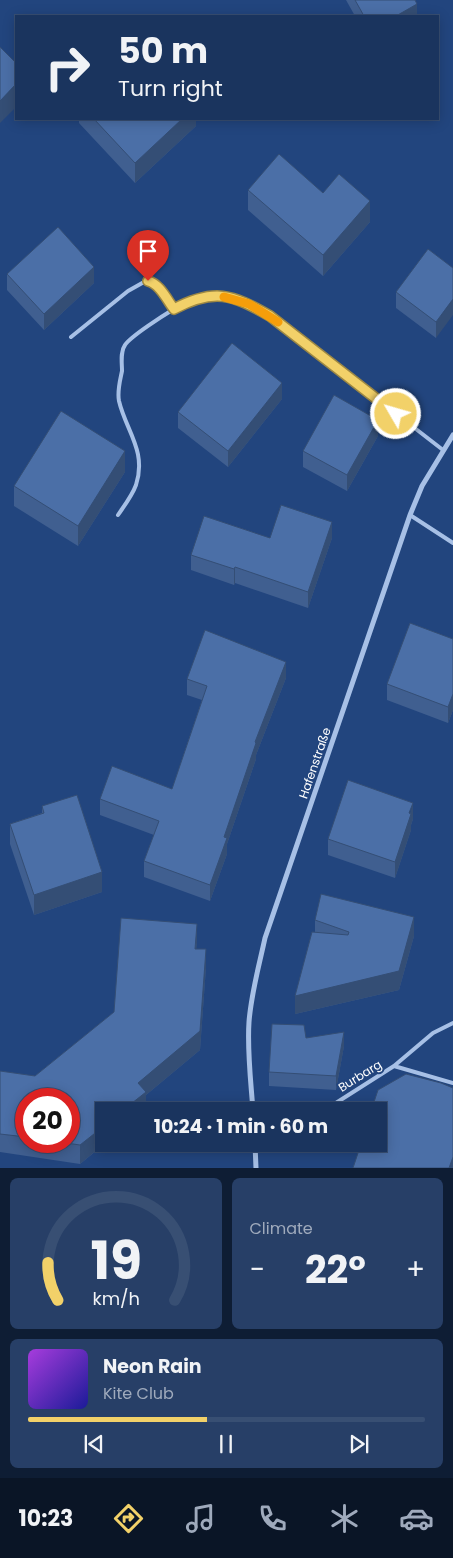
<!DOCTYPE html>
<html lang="en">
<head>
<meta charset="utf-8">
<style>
	:root { --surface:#1a345e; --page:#273f67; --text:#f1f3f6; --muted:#9faabc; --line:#384f73; --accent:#f2d169 }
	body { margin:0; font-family:Poppins,sans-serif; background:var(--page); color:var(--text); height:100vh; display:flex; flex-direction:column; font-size:19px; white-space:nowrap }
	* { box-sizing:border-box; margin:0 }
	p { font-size:16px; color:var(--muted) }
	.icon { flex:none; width:28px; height:28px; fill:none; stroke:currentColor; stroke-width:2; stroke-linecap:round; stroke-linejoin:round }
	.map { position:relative; height:1168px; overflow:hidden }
	.side { display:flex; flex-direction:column; gap:10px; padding:10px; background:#0e1d34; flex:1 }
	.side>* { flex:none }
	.banner { position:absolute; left:15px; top:15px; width:424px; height:105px; border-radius:0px; box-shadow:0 2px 12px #0003,0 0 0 1px var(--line); background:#1a345e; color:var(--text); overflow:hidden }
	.speed { position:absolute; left:15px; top:1088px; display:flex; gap:10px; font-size:25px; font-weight:700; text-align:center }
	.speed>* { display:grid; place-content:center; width:65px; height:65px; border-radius:50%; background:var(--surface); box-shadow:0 2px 12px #0003,0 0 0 1px var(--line); line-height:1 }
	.speed .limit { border:8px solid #d22; background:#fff; color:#111 }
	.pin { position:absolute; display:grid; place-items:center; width:42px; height:42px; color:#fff; margin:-51px -21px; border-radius:50% 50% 50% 0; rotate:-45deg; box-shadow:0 0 5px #0007 }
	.pin .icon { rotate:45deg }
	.me { position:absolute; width:55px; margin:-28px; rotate:308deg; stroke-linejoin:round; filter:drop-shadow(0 0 4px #0008) }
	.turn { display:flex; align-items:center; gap:18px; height:105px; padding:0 20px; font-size:22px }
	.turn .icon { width:65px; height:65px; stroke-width:2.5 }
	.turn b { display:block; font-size:35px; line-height:42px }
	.big { font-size:38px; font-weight:700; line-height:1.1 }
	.side .widget { flex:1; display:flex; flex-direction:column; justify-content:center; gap:8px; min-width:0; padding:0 18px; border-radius:8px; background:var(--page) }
	.side .dial { align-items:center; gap:0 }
	.dial svg { height:130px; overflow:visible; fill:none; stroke:var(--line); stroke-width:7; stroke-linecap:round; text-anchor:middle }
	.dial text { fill:var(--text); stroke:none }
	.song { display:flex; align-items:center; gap:15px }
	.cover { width:60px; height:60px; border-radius:8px; background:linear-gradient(135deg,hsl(280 70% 55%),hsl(240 70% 35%)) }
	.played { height:5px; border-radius:2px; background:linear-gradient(90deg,var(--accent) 45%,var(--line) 45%) }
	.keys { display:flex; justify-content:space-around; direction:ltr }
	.heat { display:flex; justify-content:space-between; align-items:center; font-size:28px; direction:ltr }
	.side .tiles { flex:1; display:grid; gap:10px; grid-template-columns:1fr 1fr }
	.widget:last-child { grid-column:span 2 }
	.trip { position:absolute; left:95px; top:1102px; width:292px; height:50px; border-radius:0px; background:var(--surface); box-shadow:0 2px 12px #0003,0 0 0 1px var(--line); font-weight:700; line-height:50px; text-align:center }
	.tab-bar { display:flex; height:80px; justify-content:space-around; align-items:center; background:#0a1526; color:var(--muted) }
	.tab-bar .icon { width:35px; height:35px }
	.tab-bar .on { color:var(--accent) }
	.tab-bar b { font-size:22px; color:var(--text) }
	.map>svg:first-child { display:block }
</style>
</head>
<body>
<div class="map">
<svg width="453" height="1168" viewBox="0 0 453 1168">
	<rect width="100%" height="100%" fill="#22457e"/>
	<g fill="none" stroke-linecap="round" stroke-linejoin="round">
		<path stroke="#a7c0e6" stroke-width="4" d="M 71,337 L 128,291 L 144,282 L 154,282 L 174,309
			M 118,515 C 124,506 132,496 136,485 C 147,451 126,431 119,401 C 117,391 120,381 122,371 C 122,363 120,352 125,345 C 131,336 164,315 174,309 C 212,288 234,296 270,316 L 443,450
			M 410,515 L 453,543
			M 394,1066 L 453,1083
			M 278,1111 L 328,1108 L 394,1066 L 433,1033 L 453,1023"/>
		<path stroke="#a7c0e6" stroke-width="5" d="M 253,1111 C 251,1082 247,1051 249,1022 C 251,994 259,966 265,938 L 410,515 L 422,486 L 453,435
			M 255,1144 L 256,1168"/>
	</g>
	<path fill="#405f90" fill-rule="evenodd" d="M 346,0 L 415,0 L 417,16 L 355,16 Z
		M 79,119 L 196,119 L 196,126 L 135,183 L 79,123 Z
		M 248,190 L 370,222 L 323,276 L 248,210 Z
		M 453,268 L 436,338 L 396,308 L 396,292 Z
		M 7,274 L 94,283 L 44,330 L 7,290 Z
		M 282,399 L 228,467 L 178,428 L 178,412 Z
		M 378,436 L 347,491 L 303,467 L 303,451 Z
		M 125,472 L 78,546 L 14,506 L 14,486 Z
		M 270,538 L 332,538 L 308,608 L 235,583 L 234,585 L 191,570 L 191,555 Z
		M 453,639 L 453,710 L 448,723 L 387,700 L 387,684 Z
		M 286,678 L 256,755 L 256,759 L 227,844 L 227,854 L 210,901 L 144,877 L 144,861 L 154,835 L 100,815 L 100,799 L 172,789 L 202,700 L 187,695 L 187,679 Z
		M 42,806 L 102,892 L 34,915 L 10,844 L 10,824 L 42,813 Z
		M 413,819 L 411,825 L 411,830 L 395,878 L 328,855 L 328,839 Z
		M 315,920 L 414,936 L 399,990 L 295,1014 L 315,932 Z
		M 197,942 L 196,949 L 206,967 L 200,1050 L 146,1095 L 146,1110 L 80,1164 L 0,1152 L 0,1071 L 35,1076 L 114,1012 ZM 26,1099 L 69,1141 L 26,1141 Z
		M 306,1038 L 344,1046 L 336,1090 L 269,1086 L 269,1072 Z"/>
	<path fill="#344e75" d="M 417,4 L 417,16 L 396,16 Z
		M 16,84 L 16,107 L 0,123 L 0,101 Z
		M 182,119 L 196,119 L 196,126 L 135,183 L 135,163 Z
		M 370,201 L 370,222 L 323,276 L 323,255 Z
		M 94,267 L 94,283 L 44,330 L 44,314 Z
		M 453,299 L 453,315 L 436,338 L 436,322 Z
		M 282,383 L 282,399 L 228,467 L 228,451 Z
		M 378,420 L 378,436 L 347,491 L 347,475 Z
		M 125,451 L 125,472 L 78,546 L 78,526 Z
		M 332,522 L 332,538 L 308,608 L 308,592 Z
		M 235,567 L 235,583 L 234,585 L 234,569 Z
		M 286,662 L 286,678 L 256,755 L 256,759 L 227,844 L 227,854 L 210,901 L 210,885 L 224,837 L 255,742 Z
		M 453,694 L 453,710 L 448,723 L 448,707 Z
		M 413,803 L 413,819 L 411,825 L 411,830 L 395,878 L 395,862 Z
		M 102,872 L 102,892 L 34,915 L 34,895 Z
		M 414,917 L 414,936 L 399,990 L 295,1014 L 295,996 Z
		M 197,924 L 197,942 L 195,967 L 195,949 Z
		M 206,949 L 206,967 L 200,1050 L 146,1095 L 146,1110 L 144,1111 L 122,1111 Z
		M 344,1032 L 344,1046 L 336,1090 L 336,1076 Z
		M 104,1126 L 104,1144 L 80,1164 L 80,1145 Z
		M 453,1157 L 453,1168 L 449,1168 Z"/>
	<path fill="#4b6fa7" stroke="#344e75" d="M 355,0 L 415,0 L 417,4 L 396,16 L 364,16 Z
		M 0,47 L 16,63 L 16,84 L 0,101 Z
		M 94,119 L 182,119 L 135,163 Z
		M 279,154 L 323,193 L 339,174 L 370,201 L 323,255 L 248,190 Z
		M 58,227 L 94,267 L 44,314 L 7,274 Z
		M 428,249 L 453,268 L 453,299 L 436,322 L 396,292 Z
		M 232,343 L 282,383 L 228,451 L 178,412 Z
		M 334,395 L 378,420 L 347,475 L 303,451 Z
		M 61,411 L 125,451 L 78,526 L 14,486 Z
		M 281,505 L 332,522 L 308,592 L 235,567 L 234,569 L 191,555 L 204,516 L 270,538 Z
		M 410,623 L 453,639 L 453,694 L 448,707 L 387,684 Z
		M 205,630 L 286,662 L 255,742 L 256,743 L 224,837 L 227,838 L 210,885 L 144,861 L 159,821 L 100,799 L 112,766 L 172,789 L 207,686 L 187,679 Z
		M 348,780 L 413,803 L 409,813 L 411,814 L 395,862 L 328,839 Z
		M 77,795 L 102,872 L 34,895 L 10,824 L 44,813 L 42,806 Z
		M 321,894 L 414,917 L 399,971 L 295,996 L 312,932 L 348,935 L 349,932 L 315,920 Z
		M 121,918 L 197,924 L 195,949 L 206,949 L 200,1031 L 138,1083 L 146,1092 L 122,1111 L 104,1111 L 104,1126 L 80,1145 L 52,1141 L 69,1141 L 69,1099 L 26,1099 L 26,1137 L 0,1134 L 0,1071 L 35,1076 L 114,1012 Z
		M 272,1024 L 304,1025 L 306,1038 L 344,1032 L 336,1076 L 269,1072 Z
		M 406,1074 L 441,1083 L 453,1088 L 453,1157 L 449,1168 L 353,1168 L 361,1144 L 379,1144 L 379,1111 L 371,1111 L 378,1090 Z"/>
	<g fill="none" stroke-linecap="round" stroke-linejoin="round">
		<defs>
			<path id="route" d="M 148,281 C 160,284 167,300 174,309 C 214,288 232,294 270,316 L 396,414"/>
		</defs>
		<use href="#route" stroke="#9d8844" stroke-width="12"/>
		<use href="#route" stroke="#f2d169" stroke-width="9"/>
		<path stroke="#f59e0b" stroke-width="9" d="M 224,297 L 249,304 L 278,322"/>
	</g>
	<g text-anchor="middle" stroke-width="4" stroke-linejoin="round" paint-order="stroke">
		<g font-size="12" fill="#fff" stroke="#22457e">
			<text transform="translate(315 763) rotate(-71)" y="4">Hafenstraße</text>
			<text transform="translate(360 1076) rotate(-32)" y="4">Burbarg</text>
		</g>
	</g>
</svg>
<div class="speed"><div class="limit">20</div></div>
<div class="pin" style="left:148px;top:281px;background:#d93025"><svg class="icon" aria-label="arrive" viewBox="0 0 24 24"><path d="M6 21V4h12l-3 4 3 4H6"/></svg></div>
<svg class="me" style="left:396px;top:414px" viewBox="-20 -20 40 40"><circle r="17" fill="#f2d169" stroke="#fff" stroke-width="3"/><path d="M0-11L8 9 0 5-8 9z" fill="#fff"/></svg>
<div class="trip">10:24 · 1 min · 60 m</div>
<div class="banner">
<div class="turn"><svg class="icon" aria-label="right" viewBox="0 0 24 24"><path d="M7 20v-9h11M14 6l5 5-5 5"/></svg><div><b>50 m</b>Turn right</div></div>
</div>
</div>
<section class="side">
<div class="tiles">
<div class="widget dial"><svg viewBox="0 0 100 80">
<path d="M14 69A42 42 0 1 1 86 69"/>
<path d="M14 69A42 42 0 0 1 8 46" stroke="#f2d169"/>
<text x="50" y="56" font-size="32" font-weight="700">19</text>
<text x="50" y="72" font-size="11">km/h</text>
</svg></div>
<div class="widget"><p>Climate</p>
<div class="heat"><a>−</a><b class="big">22°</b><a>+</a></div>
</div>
<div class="widget">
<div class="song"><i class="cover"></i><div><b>Neon Rain</b><p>Kite Club</p></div></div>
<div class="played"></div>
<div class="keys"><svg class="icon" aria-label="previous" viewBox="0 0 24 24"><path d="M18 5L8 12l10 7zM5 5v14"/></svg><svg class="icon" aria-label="pause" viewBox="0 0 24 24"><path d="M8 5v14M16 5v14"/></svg><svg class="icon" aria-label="next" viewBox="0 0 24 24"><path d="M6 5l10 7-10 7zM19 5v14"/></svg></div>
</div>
</div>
</section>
<nav class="tab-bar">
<b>10:23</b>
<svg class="icon on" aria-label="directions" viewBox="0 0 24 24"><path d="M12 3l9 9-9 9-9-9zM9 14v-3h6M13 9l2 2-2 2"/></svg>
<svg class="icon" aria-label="music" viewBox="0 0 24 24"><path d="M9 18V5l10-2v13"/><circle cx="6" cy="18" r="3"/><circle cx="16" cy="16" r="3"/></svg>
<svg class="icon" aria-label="phone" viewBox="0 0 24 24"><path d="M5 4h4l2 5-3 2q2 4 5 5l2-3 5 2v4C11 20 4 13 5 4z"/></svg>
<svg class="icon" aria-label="climate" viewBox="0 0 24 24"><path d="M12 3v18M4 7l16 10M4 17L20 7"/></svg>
<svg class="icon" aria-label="car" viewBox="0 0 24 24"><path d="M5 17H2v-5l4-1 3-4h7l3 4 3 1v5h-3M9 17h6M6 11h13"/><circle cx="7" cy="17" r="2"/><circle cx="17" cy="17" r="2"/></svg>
</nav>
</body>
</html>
